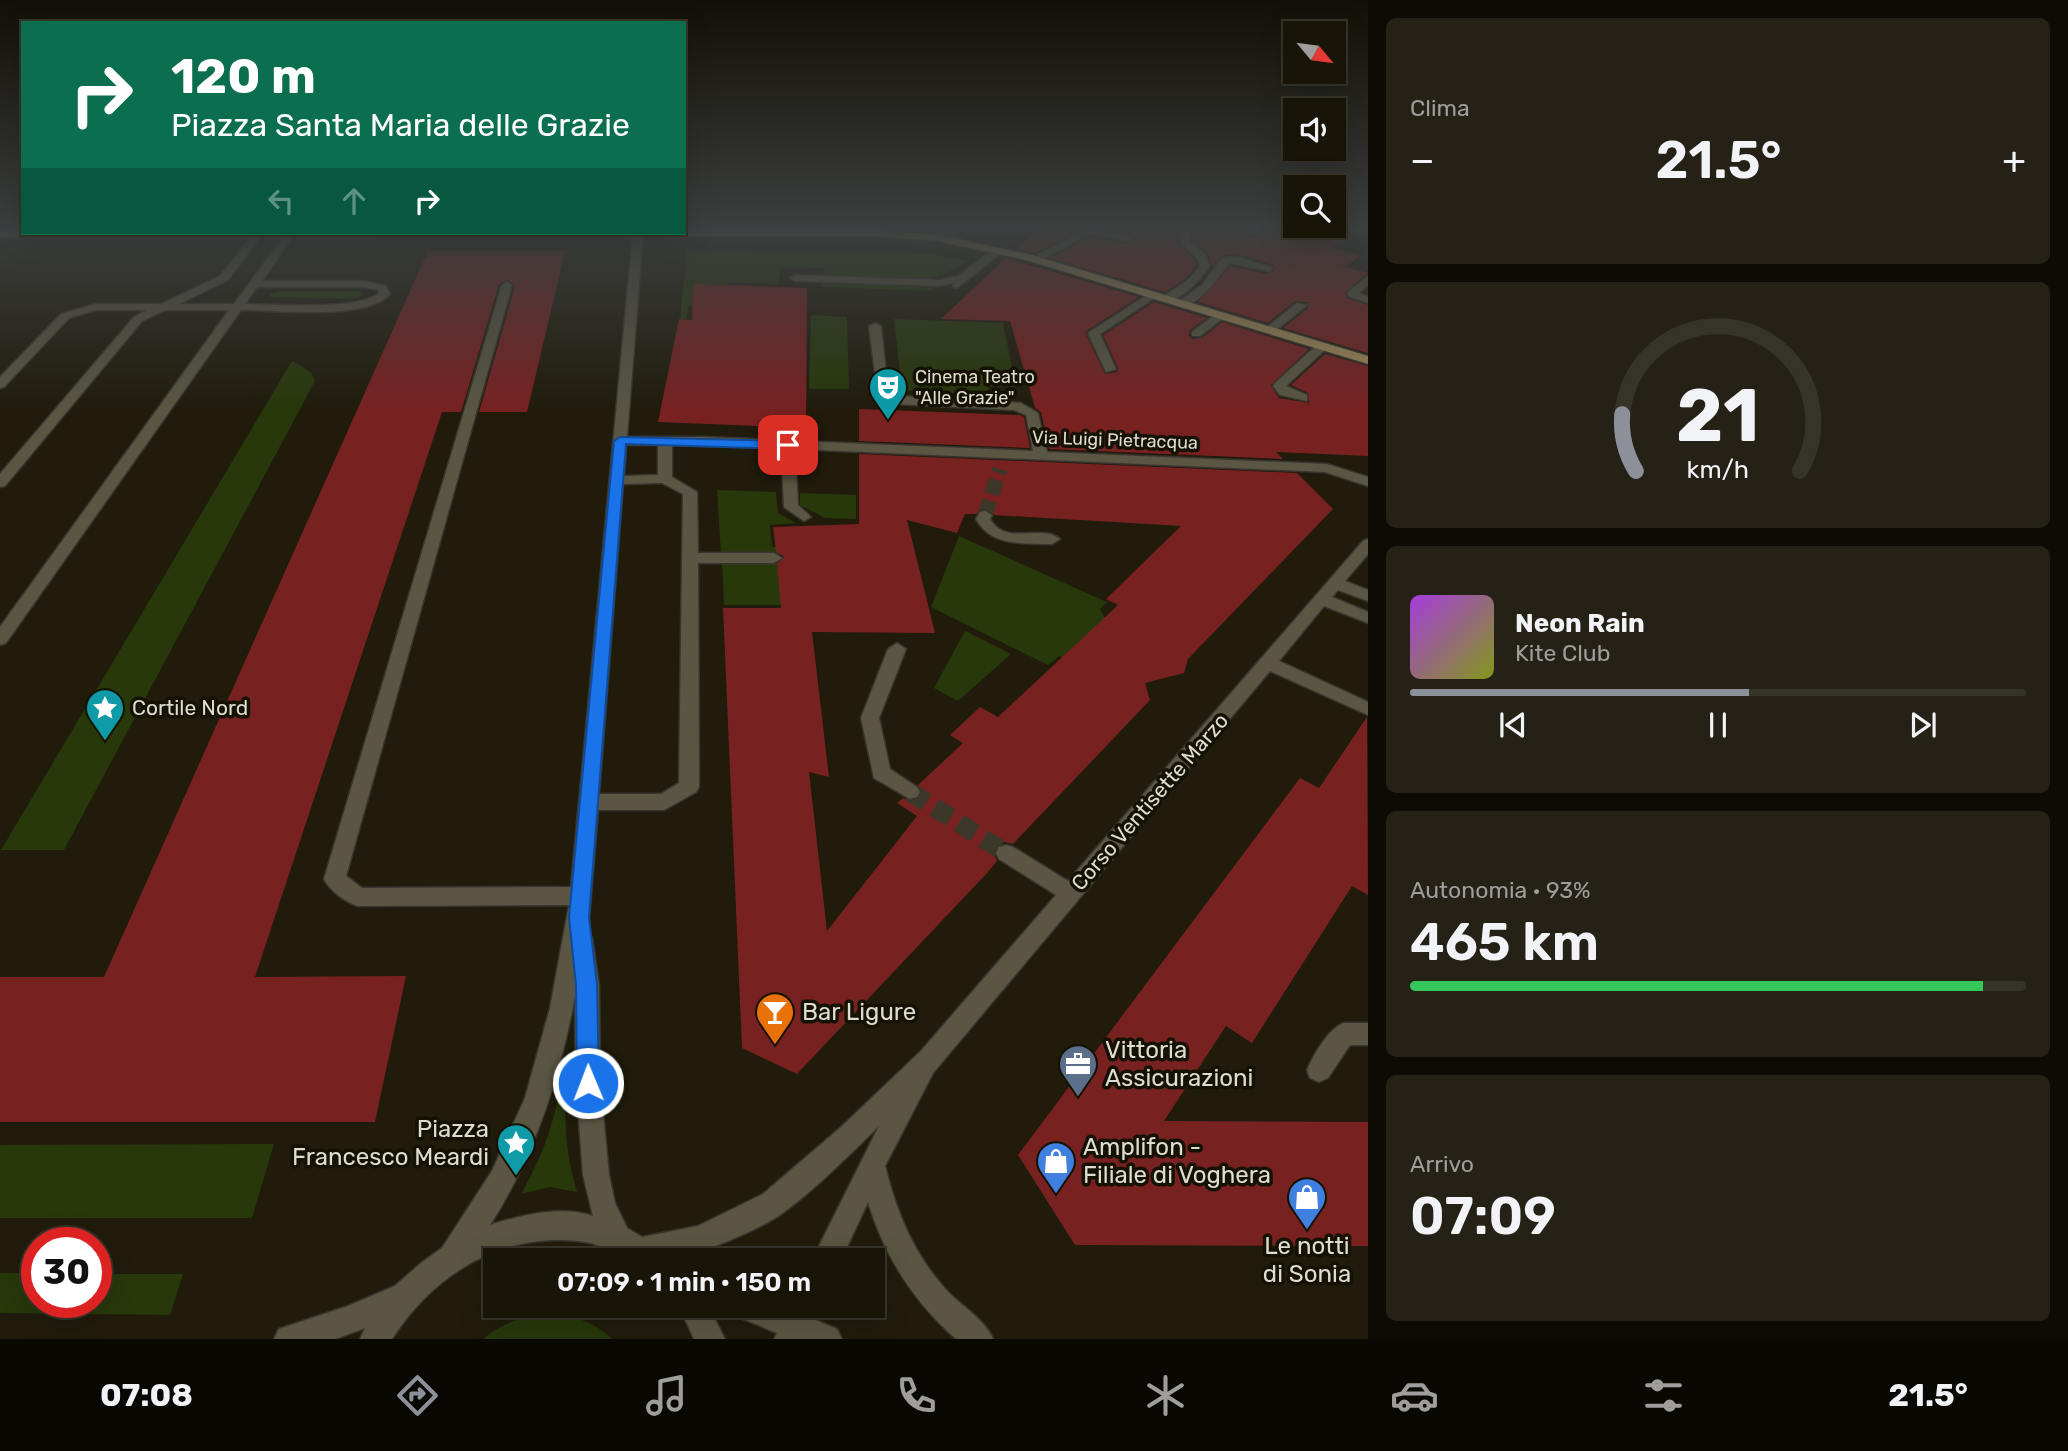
<!DOCTYPE html>
<html lang="it">
<head>
<meta charset="utf-8">
<style>
	:root { --surface:#181408; --page:#252116; --text:#f1f3f6; --muted:#9f9e9c; --line:#363329; --accent:#8c9099 }
	body { margin:0; font-family:Rubik,sans-serif; background:var(--page); color:var(--text); height:100vh; display:flex; flex-direction:column; font-size:26px; white-space:nowrap }
	* { box-sizing:border-box; margin:0 }
	p { font-size:23px; color:var(--muted) }
	.icon { flex:none; width:38px; height:38px; fill:none; stroke:currentColor; stroke-width:2; stroke-linecap:round; stroke-linejoin:round }
	.map { position:relative; flex:1; overflow:hidden }
	.side { display:flex; flex-direction:column; gap:18px; padding:18px; background:#0d0b04; width:700px }
	.side>* { flex:none }
	.hud { position:absolute; left:21px; top:21px; width:665px; height:214px; border-radius:0px; box-shadow:0 7px 28px #0002,0 0 0 2px var(--line); background:#0b6e4f; color:#fff; overflow:hidden }
	.needle { width:46px; rotate:119deg }
	.controls { position:absolute; left:1283px; top:21px; display:grid; gap:14px }
	.controls a { display:grid; place-items:center; width:63px; height:63px; border-radius:0px; background:var(--surface); box-shadow:0 7px 28px #0002,0 0 0 2px var(--line); font-size:35px }
	.speed { position:absolute; left:21px; top:1227px; display:flex; gap:14px; font-size:35px; font-weight:700; text-align:center }
	.speed>* { display:grid; place-content:center; width:91px; height:91px; border-radius:50%; background:var(--surface); box-shadow:0 7px 28px #0002,0 0 0 2px var(--line); line-height:1 }
	.speed .limit { border:10px solid #d22; background:#fff; color:#111 }
	.pin { position:absolute; display:grid; place-items:center; width:60px; height:60px; color:#fff; margin:-30px; border-radius:14px; box-shadow:0 4px 10px #0006 }
	.me { position:absolute; width:77px; margin:-38px; rotate:359deg; stroke-linejoin:round; filter:drop-shadow(0 0 5px #0008) }
	.turn { display:flex; align-items:center; gap:24px; height:147px; padding:0 35px; font-size:32px }
	.turn .icon { width:91px; height:91px; stroke-width:2.5 }
	.turn b { display:block; font-size:49px; line-height:60px }
	.lanes { display:flex; align-items:center; height:66px; padding:0 35px; background:#0003; justify-content:center; gap:35px; direction:ltr }
	.lanes .off { opacity:.35 }
	.big { font-size:52px; font-weight:600; line-height:1.1 }
	.side .card { flex:1; display:flex; flex-direction:column; justify-content:center; gap:10px; min-width:0; padding:0 24px; border-radius:10px; background:var(--page) }
	.side .dial { align-items:center; gap:0 }
	.dial svg { height:182px; overflow:visible; fill:none; stroke:var(--line); stroke-width:7; stroke-linecap:round; text-anchor:middle }
	.dial text { fill:var(--text); stroke:none }
	.song { display:flex; align-items:center; gap:21px }
	.cover { width:84px; height:84px; border-radius:10px; background:linear-gradient(135deg,hsl(280 70% 55%),hsl(70 70% 35%)) }
	.played { height:7px; border-radius:4px; background:linear-gradient(90deg,var(--accent) 55%,var(--line) 55%) }
	.keys { display:flex; justify-content:space-around; direction:ltr }
	.heat { display:flex; justify-content:space-between; align-items:center; font-size:38px; direction:ltr }
	.charge { height:10px; border-radius:5px; background:linear-gradient(90deg,#34c759 93%,var(--line) 0) }
	.trip { position:absolute; left:483px; top:1248px; width:402px; height:70px; border-radius:0px; background:var(--surface); box-shadow:0 7px 28px #0002,0 0 0 2px var(--line); font-weight:600; line-height:70px; text-align:center }
	.dock { display:flex; height:112px; justify-content:space-around; align-items:center; background:#0a0803; color:var(--muted) }
	.dock .icon { width:49px; height:49px }
	.dock .current { color:var(--accent) }
	.dock b { font-size:32px; color:var(--text) }
	main { display:flex; flex:1; min-height:0 }
	.map>svg:first-child { display:block }
</style>
</head>
<body>
<main>
<div class="map">
<svg width="1368" height="1339" viewBox="0 0 1368 1339">
	<rect width="100%" height="100%" fill="#201b0b"/>
	<path fill="#27380b" d="M 687,251 L 924,253 L 968,261 L 947,273 L 928,279 L 824,276 L 823,268 L 780,267 L 779,284 L 728,282 L 726,296 L 704,306 L 689,306 L 686,319 L 680,319 Z
		M 822,283 L 932,287 L 933,291 L 822,287 Z
		M 281,291 L 358,291 L 365,294 L 353,299 L 269,297 L 271,293 Z
		M 811,315 L 847,317 L 849,389 L 809,389 Z
		M 894,319 L 1003,323 L 1016,387 L 988,386 L 989,396 L 902,390 Z
		M 292,361 L 311,372 L 315,381 L 64,850 L 1,850 Z
		M 717,490 L 776,492 L 778,513 L 796,523 L 770,525 L 772,547 L 779,547 L 780,554 L 721,554 Z
		M 800,493 L 856,495 L 856,519 L 825,518 L 800,505 Z
		M 959,536 L 1107,602 L 1100,609 L 1106,620 L 1087,670 L 1059,656 L 1048,665 L 931,607 Z
		M 781,562 L 866,605 L 724,605 L 722,563 Z
		M 965,631 L 1011,654 L 958,701 L 934,688 Z
		M 559,1093 L 566,1093 C 564,1128 567,1158 577,1192 L 550,1187 L 521,1194 C 540,1161 552,1130 559,1093 Z
		M 274,1144 L 252,1218 L 0,1218 L 0,1145 Z
		M 0,1273 L 37,1273 L 37,1302 L 96,1302 L 96,1274 L 183,1274 L 170,1315 L 0,1313 Z
		M 550,1313 C 574,1316 595,1322 612,1339 L 483,1339 C 502,1322 526,1316 550,1313 Z"/>
	<path fill="#782121" fill-rule="evenodd" d="M 1042,225 L 1250,225 L 1244,230 L 1247,237 L 1261,235 L 1268,225 L 1332,226 L 1350,233 L 1331,248 L 1360,256 L 1345,267 L 1368,273 L 1345,292 L 1347,298 L 1368,305 L 1368,353 L 1283,328 L 1309,307 L 1308,302 L 1295,301 L 1268,323 L 1198,302 L 1230,266 L 1267,274 L 1276,269 L 1274,265 L 1238,254 L 1222,255 L 1212,267 L 1208,253 L 1193,241 L 1191,230 L 1181,230 L 1177,242 L 1195,260 L 1197,265 L 1185,279 L 1165,292 L 1050,258 L 1089,237 L 1128,244 L 1134,240 L 1134,235 L 1089,225 L 1035,253 L 1016,249 Z
		M 428,251 L 565,251 L 527,412 L 479,412 L 515,286 L 508,280 L 499,284 L 461,412 L 442,412 L 255,977 L 406,976 L 375,1122 L 0,1122 L 0,977 L 104,977 Z
		M 1006,258 L 1139,297 L 1085,332 L 1105,374 L 1117,372 L 1118,368 L 1103,335 L 1154,302 L 1207,318 L 1190,330 L 1189,336 L 1192,339 L 1202,338 L 1222,322 L 1309,349 L 1271,385 L 1279,398 L 1309,403 L 1308,393 L 1291,385 L 1325,354 L 1368,366 L 1368,456 L 1276,452 L 1283,459 L 1049,449 L 1041,412 L 1035,408 L 1010,321 L 941,319 Z
		M 693,284 L 807,288 L 806,428 L 658,422 L 679,319 L 692,320 Z
		M 859,409 L 1020,415 L 1024,417 L 1030,448 L 859,441 Z
		M 859,454 L 1297,473 L 1333,509 L 1188,659 L 1184,673 L 1145,683 L 1150,700 L 1013,844 L 1005,842 L 997,846 L 994,854 L 997,861 L 988,872 L 797,1074 L 742,1048 L 723,608 L 781,608 L 777,564 L 784,557 L 776,551 L 773,527 L 859,524 ZM 984,508 L 994,515 L 1181,526 L 1106,599 L 1118,605 L 998,717 L 980,707 L 950,735 L 963,743 L 918,785 L 922,791 L 919,798 L 911,802 L 903,798 L 897,803 L 917,816 L 827,931 L 809,772 L 829,777 L 812,632 L 935,633 L 907,520 L 957,533 L 965,514 L 976,514 Z
		M 1367,717 L 1368,895 L 1352,886 L 1252,1043 L 1226,1026 L 1164,1121 L 1368,1122 L 1368,1246 L 1075,1245 L 1018,1155 L 1300,778 L 1319,788 Z"/>
	<g fill="none" stroke-linecap="round" stroke-linejoin="round">
		<path stroke="#3c3829" stroke-width="15" stroke-dasharray="15 7" stroke-linecap="butt" d="M 985,515 L 1000,469"/>
		<path stroke="#3c3829" stroke-width="19" stroke-dasharray="19 10" stroke-linecap="butt" d="M 910,792 L 1006,853"/>
		<defs>
			<path id="minor" d="M 923,225 L 934,225 L 970,243 C 958,250 933,234 923,225 Z
				M 1255,225 L 1265,225 L 1259,233 L 1247,234 L 1247,230 Z
				M 1334,225 L 1349,225 L 1368,230 L 1368,236 Z
				M 1088,228 L 1133,238 L 1128,241 L 1089,234 L 1039,261 L 1030,259 Z
				M 1183,232 L 1189,232 L 1190,242 L 1206,255 L 1210,266 C 1200,280 1181,303 1162,301 L 1162,297 L 1187,281 L 1200,266 L 1197,258 L 1180,243 Z
				M 254,233 L 262,235 L 228,280 L 179,304 L 234,304 L 286,233 L 294,235 L 262,281 L 364,281 L 386,286 L 390,294 C 367,321 276,310 241,310 L 6,643 L 0,645 L 0,627 L 229,310 L 165,310 L 142,321 L 5,486 L 0,487 L 0,474 L 134,317 L 147,310 L 96,310 L 69,318 L 4,387 L 0,388 L 0,377 L 61,314 L 95,304 L 161,304 L 220,276 ZM 257,287 L 364,287 L 378,290 L 379,293 C 359,311 275,304 245,304 Z
				M 633,233 L 643,233 L 627,437 L 703,437 L 1033,451 L 1026,415 L 1014,410 L 895,404 L 878,397 L 869,326 L 875,323 L 881,326 L 888,392 L 897,396 L 1021,403 L 1038,413 L 1047,452 L 1327,464 L 1368,477 L 1368,486 L 1325,472 L 795,449 L 798,505 L 811,517 L 804,521 L 784,507 L 781,448 L 672,445 L 672,477 L 697,492 L 698,553 L 774,553 L 782,558 L 774,563 L 698,563 L 699,787 L 696,792 L 664,810 L 598,810 L 588,931 L 592,938 L 599,985 L 600,1082 L 609,1175 L 615,1203 L 627,1228 L 642,1237 L 698,1226 L 763,1194 L 840,1128 L 921,1051 L 1056,895 L 999,859 L 996,853 L 999,847 L 1006,845 L 1013,847 L 1068,881 L 1363,541 L 1368,539 L 1368,554 L 1345,581 L 1368,590 L 1368,601 L 1338,590 L 1332,597 L 1368,612 L 1368,623 L 1324,606 L 1279,661 L 1368,702 L 1368,715 L 1270,671 L 933,1073 L 885,1166 C 897,1214 914,1255 948,1292 C 963,1307 985,1320 993,1339 L 956,1339 C 913,1301 885,1257 868,1202 L 841,1260 L 812,1260 L 879,1126 C 849,1155 818,1187 784,1212 C 760,1230 696,1256 666,1260 C 656,1261 639,1262 629,1260 C 616,1257 603,1244 585,1242 C 505,1230 434,1273 392,1339 L 360,1339 L 365,1328 L 335,1339 L 274,1339 L 279,1329 L 348,1306 L 395,1286 L 421,1263 L 442,1248 L 492,1171 L 525,1098 L 550,1008 L 569,905 L 358,906 C 346,902 330,891 324,879 L 502,285 L 507,282 L 512,285 L 346,876 L 362,888 L 571,887 ZM 626,445 L 658,445 L 658,475 L 624,476 ZM 662,483 L 683,494 L 679,783 L 661,794 L 599,794 L 623,484 ZM 575,996 L 576,1082 L 583,1175 L 593,1216 C 560,1205 522,1215 490,1225 C 535,1155 560,1077 575,996 Z
				M 996,248 L 1005,250 L 957,288 L 953,287 L 953,283 L 940,286 L 795,281 L 790,278 L 795,275 L 940,280 L 958,276 Z
				M 1222,258 L 1238,257 L 1273,268 L 1268,271 L 1229,263 C 1218,278 1199,308 1178,306 L 1178,302 L 1202,285 Z
				M 1368,276 L 1368,285 L 1359,293 L 1368,297 L 1368,303 L 1348,296 L 1348,292 Z
				M 1150,293 L 1159,295 L 1100,334 L 1116,369 L 1106,372 L 1088,333 Z
				M 1297,303 L 1307,305 L 1274,332 L 1266,332 L 1266,328 Z
				M 1217,313 L 1227,315 L 1200,336 L 1192,336 L 1192,332 Z
				M 1319,343 L 1329,346 L 1286,386 L 1307,395 L 1307,401 L 1280,395 L 1273,386 L 1275,383 Z
				M 985,511 L 992,515 L 990,519 C 1006,547 1041,523 1060,539 L 1052,544 C 1024,543 991,547 976,519 L 980,512 Z
				M 897,643 L 906,649 L 879,718 L 890,769 L 917,787 L 920,792 L 917,797 L 910,799 L 874,778 L 861,718 L 888,649 Z
				M 1344,1023 L 1368,1023 L 1368,1045 L 1350,1045 L 1328,1078 L 1319,1082 L 1310,1078 L 1307,1070 C 1314,1054 1328,1029 1344,1023 Z
				M 679,1306 L 708,1306 L 725,1339 L 694,1339 Z
				M 732,1306 L 780,1306 L 788,1309 L 789,1306 L 818,1306 L 813,1319 L 837,1329 L 842,1339 L 774,1339 L 777,1333 L 736,1316 Z"/>
			<path id="major" d="M 684,230 L 876,230 L 937,235 L 1032,255 L 1368,356 L 1368,364 L 1026,260 L 937,241 L 876,236 L 0,237 L 0,231 L 684,233 Z"/>
		</defs>
		<use href="#minor" stroke="#38352e" stroke-width="3"/>
		<use href="#major" stroke="#38352e" stroke-width="3"/>
		<use href="#minor" fill="#5a5643" fill-rule="evenodd"/>
		<use href="#major" fill="#a18b5a" fill-rule="evenodd"/>
	</g>
	<linearGradient id="sky" x2="0" y2="1"><stop stop-color="#120f06"/><stop offset="0.55" stop-color="#3c3f3f"/><stop offset="1" stop-color="#3c3f3f" stop-opacity="0"/></linearGradient>
	<rect width="1368" height="412" fill="url(#sky)"/>
	<path fill="#1a73e8" stroke="#114b97" stroke-width="2" d="M 620,437 L 788,441 L 794,445 L 788,449 L 626,444 L 589,917 L 597,985 L 599,1083 L 596,1090 L 588,1093 L 580,1090 L 577,1083 L 576,985 L 569,917 L 614,441 Z"/>
	<defs>
		<symbol id="theatre-pin" viewBox="-11 -11 22 30"><path d="M0 17L-7.5 6A9.5 9.5 0 1 1 7.5 6Z" fill="#0f9aa8" stroke="#161203"/><path d="M-5-5.5Q0-4 5-5.5V0Q5 5 0 6Q-5 5-5 0ZM-3.3-2.5H-1v1.5H-3.3ZM1-2.5H3.3v1.5H1ZM-2.8 1Q0 5.5 2.8 1Z" fill="#fff"/></symbol>
		<symbol id="sight-pin" viewBox="-11 -11 22 30"><path d="M0 17L-7.5 6A9.5 9.5 0 1 1 7.5 6Z" fill="#0f9aa8" stroke="#161203"/><path d="M0-6L1.8-2.2L6-1.7L2.9 1.2L3.7 5.4L0 3.3L-3.7 5.4L-2.9 1.2L-6-1.7L-1.8-2.2Z" fill="#fff"/></symbol>
		<symbol id="bar-pin" viewBox="-11 -11 22 30"><path d="M0 17L-7.5 6A9.5 9.5 0 1 1 7.5 6Z" fill="#e8710a" stroke="#161203"/><path d="M-6-5H6L.8 .8V4.5H3.5V6h-7V4.5H-.8V.8Z" fill="#fff"/></symbol>
		<symbol id="office-pin" viewBox="-11 -11 22 30"><path d="M0 17L-7.5 6A9.5 9.5 0 1 1 7.5 6Z" fill="#5c6f8a" stroke="#161203"/><path d="M-6-3h4V-5.5h4V-3h4V5H-6ZM-1-4.5V-3h2v-1.5ZM-6 0V1H6V0Z" fill="#fff"/></symbol>
		<symbol id="shop-pin" viewBox="-11 -11 22 30"><path d="M0 17L-7.5 6A9.5 9.5 0 1 1 7.5 6Z" fill="#3f7fe0" stroke="#161203"/><path d="M-5-2.5h2.3a2.7 3.5 0 0 1 5.4 0H5L5.5 6h-11ZM-1.5-2.5h3a1.5 2.3 0 0 0-3 0Z" fill="#fff"/></symbol>
	</defs>
	<g fill-rule="evenodd">
		<use href="#theatre-pin" x="866" y="365" width="44" height="60"/>
		<use href="#sight-pin" x="83" y="686" width="44" height="60"/>
		<use href="#bar-pin" x="753" y="990" width="44" height="60"/>
		<use href="#office-pin" x="1056" y="1042" width="44" height="60"/>
		<use href="#sight-pin" x="494" y="1121" width="44" height="60"/>
		<use href="#shop-pin" x="1034" y="1139" width="44" height="60"/>
		<use href="#shop-pin" x="1285" y="1175" width="44" height="60"/>
	</g>
	<g text-anchor="middle" stroke-width="7" stroke-linejoin="round" paint-order="stroke">
		<g font-size="18" fill="#dedbd1" stroke="#161203" text-anchor="start">
			<text x="915" y="383">Cinema Teatro<tspan x="915" dy="21">"Alle Grazie"</tspan></text>
		</g>
		<g font-size="18" fill="#dedbd1" stroke="#161203">
			<text transform="translate(1115 440) rotate(2)" y="6">Via Luigi Pietracqua</text>
		</g>
		<g font-size="21" fill="#dedbd1" stroke="#161203" text-anchor="start">
			<text x="132" y="715">Cortile Nord</text>
		</g>
		<g font-size="21" fill="#dedbd1" stroke="#161203">
			<text transform="translate(1150 802) rotate(-49)" y="7">Corso Ventisette Marzo</text>
		</g>
		<g font-size="24" fill="#dedbd1" stroke="#161203" text-anchor="start">
			<text x="802" y="1020">Bar Ligure</text>
			<text x="1105" y="1058">Vittoria<tspan x="1105" dy="28">Assicurazioni</tspan></text>
			<text x="489" y="1137" text-anchor="end">Piazza<tspan x="489" dy="28">Francesco Meardi</tspan></text>
			<text x="1083" y="1155">Amplifon -<tspan x="1083" dy="28">Filiale di Voghera</tspan></text>
			<text x="1307" y="1254" text-anchor="middle">Le notti<tspan x="1307" dy="28">di Sonia</tspan></text>
		</g>
	</g>
</svg>
<div class="controls">
<a><svg class="needle" viewBox="-14 -14 28 28"><path d="M0-13l5 13h-10z" fill="#e53935"/><path d="M0 13l5-13h-10z" fill="#9f9e9c"/></svg></a>
<a><svg class="icon" aria-label="sound" viewBox="0 0 24 24"><path d="M4 9h4l5-4v14l-5-4H4zM17 9q2 3 0 6"/></svg></a>
<a><svg class="icon" aria-label="search" viewBox="0 0 24 24"><circle cx="10" cy="10" r="6"/><path d="M15 15l6 6"/></svg></a>
</div>
<div class="speed"><div class="limit">30</div></div>
<div class="pin" style="left:788px;top:445px;background:#d93025"><svg class="icon" aria-label="arrive" viewBox="0 0 24 24"><path d="M6 21V4h12l-3 4 3 4H6"/></svg></div>
<svg class="me" style="left:588px;top:1083px" viewBox="-20 -20 40 40"><circle r="17" fill="#1a73e8" stroke="#fff" stroke-width="3"/><path d="M0-11L8 9 0 5-8 9z" fill="#fff"/></svg>
<div class="trip">07:09 · 1 min · 150 m</div>
<div class="hud">
<div class="turn"><svg class="icon" aria-label="right" viewBox="0 0 24 24"><path d="M7 20v-9h11M14 6l5 5-5 5"/></svg><div><b>120 m</b>Piazza Santa Maria delle Grazie</div></div>
<div class="lanes"><svg class="icon off" aria-label="left" viewBox="0 0 24 24"><path d="M17 20v-9H6M10 6l-5 5 5 5"/></svg><svg class="icon off" aria-label="ahead" viewBox="0 0 24 24"><path d="M12 20V5M6 11l6-6 6 6"/></svg><svg class="icon" aria-label="right" viewBox="0 0 24 24"><path d="M7 20v-9h11M14 6l5 5-5 5"/></svg></div>
</div>
</div>
<section class="side">
<div class="card"><p>Clima</p>
<div class="heat"><a>−</a><b class="big">21.5°</b><a>+</a></div>
</div>
<div class="card dial"><svg viewBox="0 0 100 80">
<path d="M14 69A42 42 0 1 1 86 69"/>
<path d="M14 69A42 42 0 0 1 8 44" stroke="#8c9099"/>
<text x="50" y="56" font-size="32" font-weight="700">21</text>
<text x="50" y="72" font-size="11">km/h</text>
</svg></div>
<div class="card">
<div class="song"><i class="cover"></i><div><b>Neon Rain</b><p>Kite Club</p></div></div>
<div class="played"></div>
<div class="keys"><svg class="icon" aria-label="previous" viewBox="0 0 24 24"><path d="M18 5L8 12l10 7zM5 5v14"/></svg><svg class="icon" aria-label="pause" viewBox="0 0 24 24"><path d="M8 5v14M16 5v14"/></svg><svg class="icon" aria-label="next" viewBox="0 0 24 24"><path d="M6 5l10 7-10 7zM19 5v14"/></svg></div>
</div>
<div class="card"><p>Autonomia · 93%</p><b class="big">465 km</b><div class="charge"></div></div>
<div class="card"><p>Arrivo</p><b class="big">07:09</b></div>
</section>
</main>
<nav class="dock">
<b>07:08</b>
<svg class="icon current" aria-label="directions" viewBox="0 0 24 24"><path d="M12 3l9 9-9 9-9-9zM9 14v-3h6M13 9l2 2-2 2"/></svg>
<svg class="icon" aria-label="music" viewBox="0 0 24 24"><path d="M9 18V5l10-2v13"/><circle cx="6" cy="18" r="3"/><circle cx="16" cy="16" r="3"/></svg>
<svg class="icon" aria-label="phone" viewBox="0 0 24 24"><path d="M5 4h4l2 5-3 2q2 4 5 5l2-3 5 2v4C11 20 4 13 5 4z"/></svg>
<svg class="icon" aria-label="climate" viewBox="0 0 24 24"><path d="M12 3v18M4 7l16 10M4 17L20 7"/></svg>
<svg class="icon" aria-label="car" viewBox="0 0 24 24"><path d="M5 17H2v-5l4-1 3-4h7l3 4 3 1v5h-3M9 17h6M6 11h13"/><circle cx="7" cy="17" r="2"/><circle cx="17" cy="17" r="2"/></svg>
<svg class="icon" aria-label="filters" viewBox="0 0 24 24"><path d="M4 7h16M4 17h16"/><circle cx="9" cy="7" r="2"/><circle cx="15" cy="17" r="2"/></svg>
<b>21.5°</b>
</nav>
</body>
</html>
